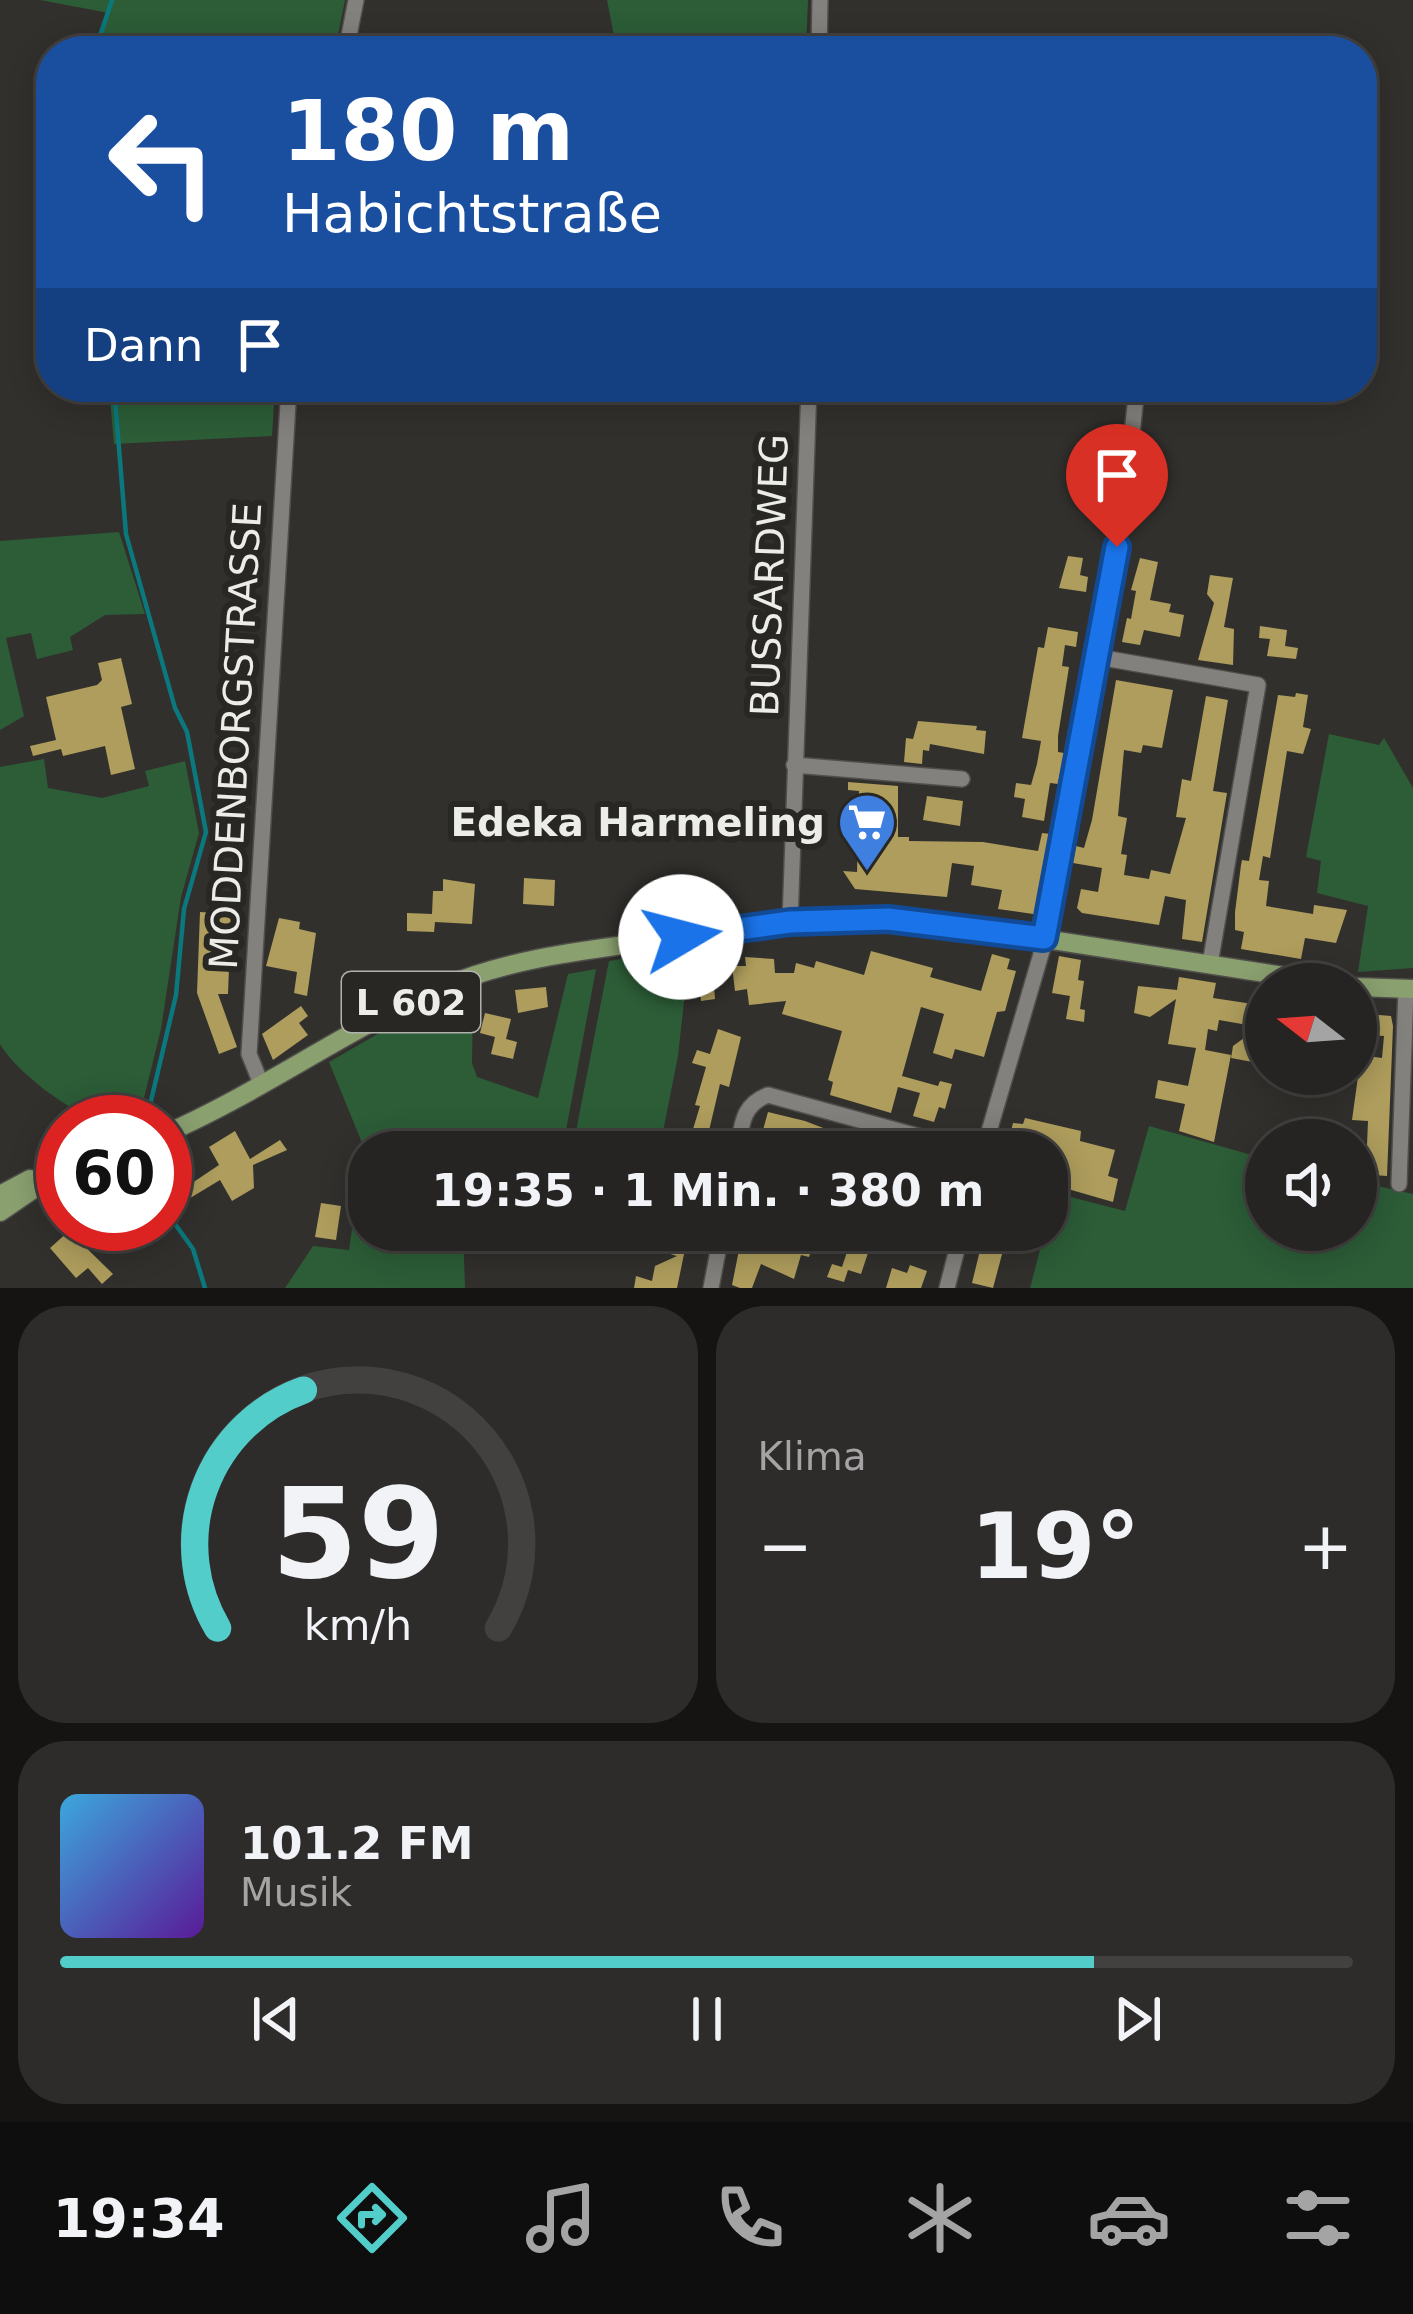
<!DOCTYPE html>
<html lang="de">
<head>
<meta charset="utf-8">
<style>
	:root { --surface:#262422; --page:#2e2c2a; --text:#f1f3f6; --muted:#a4a4a5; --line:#424140; --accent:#53cdca }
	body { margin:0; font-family:"DejaVu Sans",sans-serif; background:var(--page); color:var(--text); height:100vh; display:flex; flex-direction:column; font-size:45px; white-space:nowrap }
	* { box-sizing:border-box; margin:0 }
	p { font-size:39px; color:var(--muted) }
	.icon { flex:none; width:66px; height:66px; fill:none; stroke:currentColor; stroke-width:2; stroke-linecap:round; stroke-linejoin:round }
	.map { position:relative; height:1288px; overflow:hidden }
	.details { display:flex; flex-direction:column; gap:18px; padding:18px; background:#151413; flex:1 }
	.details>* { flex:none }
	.banner { position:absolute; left:36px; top:36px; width:1341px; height:366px; border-radius:48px; box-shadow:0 6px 30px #0003,0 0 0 3px var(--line); background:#1a4fa0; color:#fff; overflow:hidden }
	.needle { width:78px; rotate:287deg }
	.buttons { position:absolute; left:1245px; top:963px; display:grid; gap:24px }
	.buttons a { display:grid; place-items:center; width:132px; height:132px; border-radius:50%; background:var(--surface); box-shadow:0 6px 30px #0003,0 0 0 3px var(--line); font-size:60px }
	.speed { position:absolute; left:36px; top:1095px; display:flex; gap:24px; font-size:60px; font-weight:700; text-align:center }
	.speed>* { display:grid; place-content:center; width:156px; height:156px; border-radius:50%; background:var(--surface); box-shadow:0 6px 30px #0003,0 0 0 3px var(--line); line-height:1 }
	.speed .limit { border:18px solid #d22; background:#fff; color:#111 }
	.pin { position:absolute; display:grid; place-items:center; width:102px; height:102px; color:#fff; margin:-123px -51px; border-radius:50% 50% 50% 0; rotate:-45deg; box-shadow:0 0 12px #0007 }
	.pin .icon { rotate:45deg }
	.me { position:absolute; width:132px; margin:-66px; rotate:82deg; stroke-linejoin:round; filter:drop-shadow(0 0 9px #0008) }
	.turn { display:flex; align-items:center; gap:42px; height:252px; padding:0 48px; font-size:54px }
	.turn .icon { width:156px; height:156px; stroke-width:2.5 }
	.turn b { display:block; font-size:84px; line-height:102px }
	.then { display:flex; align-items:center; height:114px; padding:0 48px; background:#0003; gap:24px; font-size:45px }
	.big { font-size:90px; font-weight:600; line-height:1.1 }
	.details .card { flex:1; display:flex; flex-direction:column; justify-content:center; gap:18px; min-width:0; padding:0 42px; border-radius:48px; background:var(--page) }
	.details .dial { align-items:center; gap:0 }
	.dial svg { height:312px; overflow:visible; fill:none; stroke:var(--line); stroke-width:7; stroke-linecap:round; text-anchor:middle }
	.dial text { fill:var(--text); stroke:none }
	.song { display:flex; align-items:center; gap:36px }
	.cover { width:144px; height:144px; border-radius:18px; background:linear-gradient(135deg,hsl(200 70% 55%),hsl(270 70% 35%)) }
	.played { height:12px; border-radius:6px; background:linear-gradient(90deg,var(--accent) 80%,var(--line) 80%) }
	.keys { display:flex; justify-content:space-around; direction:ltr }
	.heat { display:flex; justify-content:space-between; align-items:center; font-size:66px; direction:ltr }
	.details .tiles { flex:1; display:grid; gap:18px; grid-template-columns:1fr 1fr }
	.card:last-child { grid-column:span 2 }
	.trip { position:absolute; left:348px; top:1131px; width:720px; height:120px; border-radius:48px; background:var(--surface); box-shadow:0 6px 30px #0003,0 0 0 3px var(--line); font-weight:600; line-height:120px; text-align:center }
	.menu { display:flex; height:192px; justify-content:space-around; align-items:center; background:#0f0e0e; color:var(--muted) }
	.menu .icon { width:84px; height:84px }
	.menu .on { color:var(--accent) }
	.menu b { font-size:54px; color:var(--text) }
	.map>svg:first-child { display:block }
</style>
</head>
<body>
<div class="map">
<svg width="1413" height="1288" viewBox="0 0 1413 1288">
	<rect width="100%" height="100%" fill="#32302d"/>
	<path fill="#2c5d37" d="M 40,0 L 345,0 L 335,51 L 95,51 L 109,13 Z
		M 607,0 L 808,0 L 806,51 L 617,51 Z
		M 109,387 L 275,387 L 272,436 L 114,444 Z
		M 119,532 L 145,614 L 105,615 L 70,637 L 73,650 L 37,659 L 31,633 L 6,638 L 24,716 L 0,730 L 0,541 Z
		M 1329,734 L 1379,745 L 1384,738 L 1413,788 L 1413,968 L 1358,972 L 1368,906 L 1317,893 L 1321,861 L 1306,857 Z
		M 44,759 L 48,788 L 102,798 L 149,786 L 145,771 L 185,761 L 199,833 L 181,897 L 161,1029 L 140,1114 C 128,1118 115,1125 102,1122 C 71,1113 16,1072 0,1044 L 0,767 Z
		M 690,947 L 678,1056 L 659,1152 L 572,1152 L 609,961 Z
		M 596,969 L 562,1152 L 369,1152 L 369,1160 L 329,1062 L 402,1020 L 473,997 L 472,1063 L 477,1077 L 538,1098 L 568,974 Z
		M 1149,1126 L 1266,1159 L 1266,1230 L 1356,1230 L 1356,1181 L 1413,1194 L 1413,1288 L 1030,1288 L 1055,1193 L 1125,1211 Z
		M 369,1163 L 369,1230 L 463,1230 L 465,1288 L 285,1288 L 313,1246 L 349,1250 L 361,1167 Z"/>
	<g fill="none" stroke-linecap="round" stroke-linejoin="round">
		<path stroke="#0a787c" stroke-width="4.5" d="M 95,51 L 112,0
			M 114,387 L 126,534 L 175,708 L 187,732 L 206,832 L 184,909 L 176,995 L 146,1122
			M 165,1210 L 193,1249 L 205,1288"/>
	</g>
	<path fill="#ae9d5c" d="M 1068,556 L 1083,558 L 1080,575 L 1088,577 L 1086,592 L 1059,588 Z
		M 1140,558 L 1158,562 L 1150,600 L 1171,604 L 1169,612 L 1184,615 L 1180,637 L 1144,630 L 1140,645 L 1122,642 L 1127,618 L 1131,619 L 1136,591 L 1131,590 Z
		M 1210,575 L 1233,578 L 1224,627 L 1234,629 L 1233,665 L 1198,660 L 1214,603 L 1207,594 Z
		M 1260,626 L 1287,630 L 1285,646 L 1298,648 L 1296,659 L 1267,656 L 1270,639 L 1259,638 Z
		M 1048,627 L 1078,632 L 1076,647 L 1065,645 L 1062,666 L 1069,667 L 1058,736 L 1058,752 L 1064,753 L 1058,784 L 1050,783 L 1044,821 L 1022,817 L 1025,799 L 1014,797 L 1016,783 L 1031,785 L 1037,764 L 1041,741 L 1022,738 L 1038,647 L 1044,648 Z
		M 121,658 L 132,704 L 121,707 L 135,769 L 111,775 L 105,746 L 63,756 L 61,749 L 33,756 L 30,746 L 56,740 L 46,697 L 97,685 L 102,680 L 98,663 Z
		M 1116,680 L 1173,690 L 1162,748 L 1143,745 L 1141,753 L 1124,750 L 1118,816 L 1127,818 L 1121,854 L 1127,855 L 1124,875 L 1149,879 L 1151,870 L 1170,874 L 1186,818 L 1176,817 L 1182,779 L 1191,781 L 1206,696 L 1228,700 L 1213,791 L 1227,793 L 1202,942 L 1182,939 L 1186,900 L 1165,896 L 1159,925 L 1082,913 L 1077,908 L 1081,889 L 1098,892 L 1102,868 L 1073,863 L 1076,846 L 1084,848 L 1092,820 Z
		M 1296,693 L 1308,695 L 1303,727 L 1311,729 L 1303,754 L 1287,751 L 1270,858 L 1263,856 L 1259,880 L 1269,881 L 1266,906 L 1313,914 L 1314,905 L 1347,910 L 1336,943 L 1305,938 L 1301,959 L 1241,949 L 1244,932 L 1235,930 L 1235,912 L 1241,865 L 1242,860 L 1249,861 L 1278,695 L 1295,697 Z
		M 918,721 L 977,726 L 976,730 L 986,731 L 984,754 L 930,744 L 929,751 L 923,750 L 922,764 L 904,762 L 906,738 L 913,739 Z
		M 848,782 L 898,786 L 898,837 L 909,837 L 909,841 L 983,842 L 1038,851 L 1042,833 L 1051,834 L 1040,915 L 998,909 L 1002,890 L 971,885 L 974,866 L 952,863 L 947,897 L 855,889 L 843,871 L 857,872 L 859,791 L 848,790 Z
		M 927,796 L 963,801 L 960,826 L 923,820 Z
		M 524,878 L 555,880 L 554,906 L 523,904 Z
		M 443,879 L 475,884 L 472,924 L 435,922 L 434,932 L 407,931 L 407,913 L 432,914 L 433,891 L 443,891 Z
		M 200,912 L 231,914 L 228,994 L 218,994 L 237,1047 L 219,1054 L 197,993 Z
		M 279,918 L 300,922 L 299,929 L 316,933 L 307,996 L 294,993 L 297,972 L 266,966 Z
		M 871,951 L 933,968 L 930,977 L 981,991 L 992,954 L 1010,959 L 1007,969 L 1016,971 L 1005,1011 L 997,1012 L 984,1057 L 955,1049 L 952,1059 L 933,1053 L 944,1014 L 921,1007 L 902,1076 L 938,1086 L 940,1081 L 952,1084 L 945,1109 L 939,1107 L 934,1122 L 913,1116 L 920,1093 L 898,1087 L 891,1113 L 830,1095 L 833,1082 L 828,1080 L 842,1031 L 782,1014 L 786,1001 L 749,1005 L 747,989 L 735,991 L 732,966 L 746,966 L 745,957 L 774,959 L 775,973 L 794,973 L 796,963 L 814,968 L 816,961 L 864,975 Z
		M 1059,956 L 1081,960 L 1078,980 L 1084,981 L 1080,1009 L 1085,1010 L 1084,1022 L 1066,1019 L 1070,996 L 1052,993 Z
		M 717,959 L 719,976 L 713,976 L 715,999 L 701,1001 L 696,961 Z
		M 1179,977 L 1216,983 L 1213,998 L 1266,1006 L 1258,1063 L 1231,1058 L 1233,1046 L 1259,1027 L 1219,1020 L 1217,1031 L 1208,1029 L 1205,1050 L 1200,1049 L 1231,1055 L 1214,1142 L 1179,1131 L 1185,1104 L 1155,1098 L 1158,1080 L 1188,1086 L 1196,1048 L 1168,1044 L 1176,999 L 1150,1017 L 1134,1013 L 1138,986 L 1177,990 Z
		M 546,987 L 548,1007 L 518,1013 L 515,990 Z
		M 301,1006 L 308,1016 L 299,1023 L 308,1035 L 273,1060 L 262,1034 Z
		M 485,1013 L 511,1019 L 506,1039 L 517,1042 L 513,1059 L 491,1054 L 495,1037 L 480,1033 Z
		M 1356,1013 L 1391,1016 L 1393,1026 L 1387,1176 L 1358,1174 L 1356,1144 L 1367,1145 L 1368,1121 L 1352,1120 L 1361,1055 L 1382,1058 L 1384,1036 L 1356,1034 Z
		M 718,1029 L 741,1037 L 729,1087 L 720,1084 L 704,1152 L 697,1152 L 687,1149 L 700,1106 L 695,1105 L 706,1067 L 692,1063 L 697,1050 L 710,1054 Z
		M 768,1112 L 805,1121 L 886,1152 L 828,1152 L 812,1147 L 811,1152 L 794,1152 L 797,1144 L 774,1137 L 769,1151 L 758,1148 Z
		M 1025,1118 L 1081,1131 L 1080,1141 L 1115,1150 L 1108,1176 L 1118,1179 L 1113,1202 L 1047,1183 L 1047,1152 L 1006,1152 L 1013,1123 L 1023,1124 Z
		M 235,1131 L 250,1159 L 280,1140 L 287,1150 L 253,1165 L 254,1188 L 232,1201 L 220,1180 L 177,1206 L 171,1197 L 219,1165 L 209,1147 Z
		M 321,1203 L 341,1206 L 336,1240 L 315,1237 Z
		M 663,1230 L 689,1230 L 677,1288 L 634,1288 L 636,1276 L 652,1281 L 655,1266 L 677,1256 L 657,1250 Z
		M 743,1230 L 799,1230 L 816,1235 L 809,1257 L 801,1255 L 794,1279 L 761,1264 L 752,1288 L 740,1288 L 732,1285 Z
		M 985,1230 L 1002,1235 L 1001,1242 L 1005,1243 L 993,1288 L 972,1283 Z
		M 69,1231 L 113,1274 L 102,1284 L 88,1268 L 76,1278 L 50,1248 Z
		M 849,1246 L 868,1253 L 861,1274 L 848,1270 L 844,1282 L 827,1277 L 832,1264 L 842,1267 Z
		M 910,1265 L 927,1271 L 921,1288 L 886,1288 L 892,1268 L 907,1273 Z"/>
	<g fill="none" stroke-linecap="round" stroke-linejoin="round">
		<defs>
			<path id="minor" d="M 346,51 L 356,0
				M 819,51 L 820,0
				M 1098,657 L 1258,685 L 1210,964
				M 794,765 L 962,779
				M 790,922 L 809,387
				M 262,1086 L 249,1054 L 289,387
				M 737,1152 C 742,1126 741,1105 768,1095 L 976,1152
				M 983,1152 L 1051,920 L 1127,481 L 1137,387
				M 1399,1184 L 1406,989
				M 848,1230 L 894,1244
				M 711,1288 L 722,1230
				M 947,1288 L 962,1230"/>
			<path id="major" d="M 1356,987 L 1413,989
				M 165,1134 C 261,1092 345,1030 441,988 C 505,960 578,951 646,942 C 748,927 845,916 948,924 L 1336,984
				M 0,1195 L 30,1179
				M 0,1212 L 63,1169"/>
		</defs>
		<use href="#minor" stroke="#504f4c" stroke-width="18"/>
		<use href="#major" stroke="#504f4c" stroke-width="21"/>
		<use href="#minor" stroke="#83817d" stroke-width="15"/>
		<use href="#major" stroke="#8aa06f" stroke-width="18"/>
	</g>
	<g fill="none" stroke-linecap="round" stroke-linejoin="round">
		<defs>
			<path id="route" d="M 681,937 L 790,922 L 888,919 L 1044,938 L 1117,547"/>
		</defs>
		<use href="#route" stroke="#114b97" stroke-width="30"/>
		<use href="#route" stroke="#1a73e8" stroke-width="21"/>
	</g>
	<defs>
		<symbol id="supermarket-pin" viewBox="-11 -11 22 30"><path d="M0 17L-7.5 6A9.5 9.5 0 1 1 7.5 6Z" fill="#3f7fe0" stroke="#282723"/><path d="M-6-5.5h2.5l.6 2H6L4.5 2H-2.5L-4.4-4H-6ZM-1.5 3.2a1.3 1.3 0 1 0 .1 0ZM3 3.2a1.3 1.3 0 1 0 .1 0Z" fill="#fff"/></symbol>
	</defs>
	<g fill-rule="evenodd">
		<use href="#supermarket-pin" x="834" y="789" width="66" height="90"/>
	</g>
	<g text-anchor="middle" stroke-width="12" stroke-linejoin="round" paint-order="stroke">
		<rect fill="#282723" stroke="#b1b1ae" stroke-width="3" x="342" y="972" width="138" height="60" rx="9"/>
		<g font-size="36" font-weight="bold" fill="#ecece9">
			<text x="411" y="1015">L 602</text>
		</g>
		<g font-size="39" fill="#ecece9" stroke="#282723">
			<text transform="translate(769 575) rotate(-88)" y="14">BUSSARDWEG</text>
			<text transform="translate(235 736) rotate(-87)" y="14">MODDENBORGSTRASSE</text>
		</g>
		<g font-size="39" font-weight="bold" fill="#ecece9" stroke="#282723" text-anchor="end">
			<text x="825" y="836">Edeka Harmeling</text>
		</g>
	</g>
</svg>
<div class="buttons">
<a><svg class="needle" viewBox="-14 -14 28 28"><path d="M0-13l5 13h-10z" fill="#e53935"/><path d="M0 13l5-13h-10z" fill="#a4a4a5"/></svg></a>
<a><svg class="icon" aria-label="sound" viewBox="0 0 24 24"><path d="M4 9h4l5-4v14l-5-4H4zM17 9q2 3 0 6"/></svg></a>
</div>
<div class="speed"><div class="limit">60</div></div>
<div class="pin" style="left:1117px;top:547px;background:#d93025"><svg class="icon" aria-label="arrive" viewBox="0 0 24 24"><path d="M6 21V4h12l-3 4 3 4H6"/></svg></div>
<svg class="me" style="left:681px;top:937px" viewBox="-20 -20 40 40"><circle r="19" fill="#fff"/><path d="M0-13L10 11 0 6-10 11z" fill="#1a73e8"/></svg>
<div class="trip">19:35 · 1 Min. · 380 m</div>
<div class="banner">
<div class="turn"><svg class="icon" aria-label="left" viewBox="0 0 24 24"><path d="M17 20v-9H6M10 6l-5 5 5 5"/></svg><div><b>180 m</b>Habichtstraße</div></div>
<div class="then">Dann<svg class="icon" aria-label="arrive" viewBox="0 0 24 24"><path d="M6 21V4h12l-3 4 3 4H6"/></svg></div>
</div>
</div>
<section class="details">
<div class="tiles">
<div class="card dial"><svg viewBox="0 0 100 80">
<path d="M14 69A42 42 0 1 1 86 69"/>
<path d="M14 69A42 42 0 0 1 36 8" stroke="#53cdca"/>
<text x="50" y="56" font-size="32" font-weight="700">59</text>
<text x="50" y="72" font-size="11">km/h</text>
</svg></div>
<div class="card"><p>Klima</p>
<div class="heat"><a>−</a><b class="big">19°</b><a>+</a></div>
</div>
<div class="card">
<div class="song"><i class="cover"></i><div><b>101.2 FM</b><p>Musik</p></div></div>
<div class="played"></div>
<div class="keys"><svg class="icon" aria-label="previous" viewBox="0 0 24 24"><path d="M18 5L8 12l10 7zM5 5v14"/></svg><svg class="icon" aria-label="pause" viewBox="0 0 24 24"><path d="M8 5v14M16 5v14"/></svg><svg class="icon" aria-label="next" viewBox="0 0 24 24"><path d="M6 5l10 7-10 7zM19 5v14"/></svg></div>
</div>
</div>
</section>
<nav class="menu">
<b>19:34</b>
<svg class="icon on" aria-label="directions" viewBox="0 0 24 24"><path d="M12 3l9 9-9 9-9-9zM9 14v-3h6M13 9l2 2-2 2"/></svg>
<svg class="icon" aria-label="music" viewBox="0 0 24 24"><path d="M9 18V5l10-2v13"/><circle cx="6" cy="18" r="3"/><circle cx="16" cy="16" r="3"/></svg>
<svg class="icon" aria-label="phone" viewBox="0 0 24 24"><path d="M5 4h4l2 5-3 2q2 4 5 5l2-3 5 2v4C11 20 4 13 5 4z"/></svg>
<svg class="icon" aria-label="climate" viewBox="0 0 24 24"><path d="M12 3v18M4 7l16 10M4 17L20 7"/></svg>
<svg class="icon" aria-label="car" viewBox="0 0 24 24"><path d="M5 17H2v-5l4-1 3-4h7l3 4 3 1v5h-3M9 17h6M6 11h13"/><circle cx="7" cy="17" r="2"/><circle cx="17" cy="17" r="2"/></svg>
<svg class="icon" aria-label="filters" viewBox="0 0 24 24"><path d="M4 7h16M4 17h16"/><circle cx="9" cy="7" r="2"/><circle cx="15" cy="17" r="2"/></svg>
</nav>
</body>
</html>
